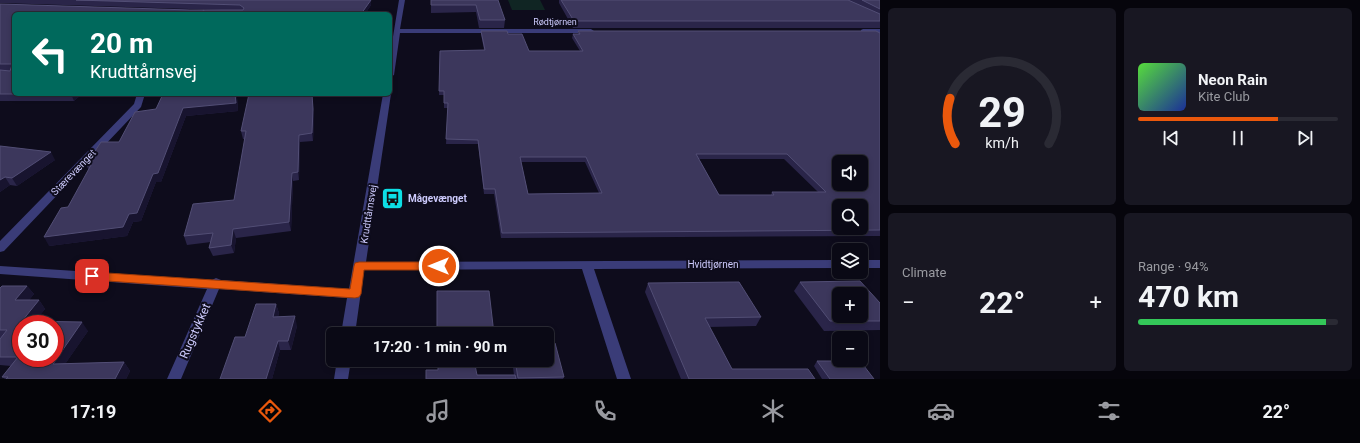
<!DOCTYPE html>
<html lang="en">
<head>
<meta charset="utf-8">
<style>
	:root { --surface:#0a0915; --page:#181722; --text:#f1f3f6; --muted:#999aa0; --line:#2a2a34; --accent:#ea580c }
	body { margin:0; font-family:Roboto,sans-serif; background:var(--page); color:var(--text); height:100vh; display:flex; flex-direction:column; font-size:15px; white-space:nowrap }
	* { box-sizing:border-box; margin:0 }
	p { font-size:13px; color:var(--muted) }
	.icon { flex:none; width:22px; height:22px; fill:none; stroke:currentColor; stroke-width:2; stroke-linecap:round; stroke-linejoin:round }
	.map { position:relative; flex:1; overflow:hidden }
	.drawer { display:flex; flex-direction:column; gap:8px; padding:8px; background:#06050c; width:480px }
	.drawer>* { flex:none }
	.top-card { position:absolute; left:12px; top:12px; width:380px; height:84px; border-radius:6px; box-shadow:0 2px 6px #0003,0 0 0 1px var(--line); background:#00695c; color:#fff; overflow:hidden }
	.buttons { position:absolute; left:832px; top:155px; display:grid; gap:8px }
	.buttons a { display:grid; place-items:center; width:36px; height:36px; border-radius:6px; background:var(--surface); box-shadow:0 2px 6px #0003,0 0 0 1px var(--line); font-size:20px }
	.speed { position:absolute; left:12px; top:315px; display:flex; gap:8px; font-size:20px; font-weight:700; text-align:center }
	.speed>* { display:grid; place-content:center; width:52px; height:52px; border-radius:50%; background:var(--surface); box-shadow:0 2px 6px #0003,0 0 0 1px var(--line); line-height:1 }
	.speed .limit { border:6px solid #d22; background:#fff; color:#111 }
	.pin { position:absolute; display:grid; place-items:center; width:34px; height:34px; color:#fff; margin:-17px; border-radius:8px; box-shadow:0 2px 6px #0006 }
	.me { position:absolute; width:44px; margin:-22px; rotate:270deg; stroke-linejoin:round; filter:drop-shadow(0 0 3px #0008) }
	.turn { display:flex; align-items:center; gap:14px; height:84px; padding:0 12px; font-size:18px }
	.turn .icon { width:52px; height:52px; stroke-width:2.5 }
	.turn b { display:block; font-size:28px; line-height:34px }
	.big { font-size:30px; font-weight:700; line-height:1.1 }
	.drawer .card { flex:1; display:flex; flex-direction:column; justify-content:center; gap:6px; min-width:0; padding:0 14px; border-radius:6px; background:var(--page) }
	.drawer .dial { align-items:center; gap:0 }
	.dial svg { height:104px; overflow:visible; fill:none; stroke:var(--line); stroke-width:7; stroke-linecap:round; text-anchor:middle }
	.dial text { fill:var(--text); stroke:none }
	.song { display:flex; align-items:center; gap:12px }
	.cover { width:48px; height:48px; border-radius:6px; background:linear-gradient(135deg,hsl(110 70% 55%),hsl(230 70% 35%)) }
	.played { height:4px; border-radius:2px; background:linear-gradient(90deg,var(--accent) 70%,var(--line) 70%) }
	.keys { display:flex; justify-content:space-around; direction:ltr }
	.heat { display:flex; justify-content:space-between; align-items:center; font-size:22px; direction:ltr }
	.charge { height:6px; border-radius:3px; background:linear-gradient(90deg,#34c759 94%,var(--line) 0) }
	.drawer .tiles { flex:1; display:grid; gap:8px; grid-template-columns:repeat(2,1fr) }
	.trip { position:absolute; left:326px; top:327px; width:228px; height:40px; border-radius:6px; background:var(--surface); box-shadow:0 2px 6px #0003,0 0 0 1px var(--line); font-weight:700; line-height:40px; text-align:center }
	.tabs { display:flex; height:64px; justify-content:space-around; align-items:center; background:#040408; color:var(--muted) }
	.tabs .icon { width:28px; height:28px }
	.tabs .on { color:var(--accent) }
	.tabs b { font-size:18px; color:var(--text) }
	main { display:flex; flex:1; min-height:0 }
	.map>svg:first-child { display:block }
</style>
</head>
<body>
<main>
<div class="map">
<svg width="880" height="379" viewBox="0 0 880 379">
	<rect width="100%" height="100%" fill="#0e0c1c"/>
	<path fill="#102523" d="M 508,0 L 540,0 L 545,10 L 512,10 Z"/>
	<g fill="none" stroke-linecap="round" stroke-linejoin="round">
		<path fill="#3a3c78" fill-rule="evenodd" d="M 399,0 L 405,0 L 400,29 L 591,29 L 594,31 L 591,33 L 400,33 L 394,75 L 390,77 L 390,55 Z
			M 863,29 L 880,29 L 880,33 L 861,32 L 861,30 Z
			M 390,93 L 391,94 L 366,262 L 839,260 L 839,268 L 594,269 L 631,379 L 617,379 L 582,269 L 364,270 L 355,334 L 341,334 L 347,298 L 219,289 L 181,379 L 167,379 L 207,289 L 0,274 L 0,266 L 212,280 L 216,278 L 221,280 L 349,289 L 383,94 Z
			M 137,94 L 145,94 L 141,107 L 4,251 L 0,252 L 0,241 L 134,104 Z
			M 861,260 L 880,260 L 880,268 L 861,268 Z
			M 337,360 L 351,360 L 348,379 L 334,379 Z"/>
	</g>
	<path fill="#2a2549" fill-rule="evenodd" d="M 0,0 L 371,0 L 371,5 L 365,14 L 14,14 L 14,94 L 82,94 L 74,101 L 0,101 L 0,4 L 190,10 L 221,10 L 0,3 Z
		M 431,0 L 498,0 L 505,20 L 504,28 L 479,28 L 476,12 L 431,13 Z
		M 559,0 L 880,0 L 880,28 L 573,28 L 559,3 Z
		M 481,31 L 508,34 L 529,51 L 580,51 L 572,38 L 573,34 L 578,34 L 578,31 L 880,33 L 880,236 L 501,238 L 494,194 L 484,194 L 478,144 L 446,144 L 448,108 L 444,108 L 444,95 L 439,95 L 440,51 L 484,50 L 481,34 ZM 699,159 L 784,159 L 818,192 L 772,192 L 771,195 L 719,195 ZM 521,162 L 585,162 L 599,193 L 528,194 Z
		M 163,94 L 236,94 L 237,97 L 238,111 L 186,116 L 161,182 L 156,182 L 141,221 L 133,222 L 127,236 L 49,246 L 89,170 L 86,165 L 119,142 L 156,109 Z
		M 314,116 L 313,141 L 300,142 L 299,180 L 293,181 L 291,231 L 236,238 L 234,253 L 213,256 L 209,248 L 211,242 L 187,245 L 184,236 L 234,200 L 245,139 L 243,139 L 241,131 Z
		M 0,146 L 55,160 L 17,186 L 10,185 L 0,192 Z
		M 800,282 L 880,303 L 880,330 L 824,331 L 794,291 Z
		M 648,283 L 761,317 L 756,326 L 709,327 L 732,369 L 815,379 L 681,379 L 645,292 Z
		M 27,286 L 34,294 L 29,300 L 39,300 L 45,309 L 35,321 L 88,331 L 65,364 L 124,362 L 130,371 L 126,379 L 5,379 L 2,377 L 11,366 L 0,365 L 0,288 Z
		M 276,304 L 279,313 L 278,317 L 297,326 L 291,350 L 280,350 L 272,379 L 220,379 L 245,337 Z
		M 512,360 L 547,360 L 564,377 L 563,379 L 426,379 L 477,375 L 514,375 Z
		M 817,361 L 852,362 L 874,379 L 822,379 L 814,366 Z"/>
	<path fill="#18142f" d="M 371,0 L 371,5 L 365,14 L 361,14 Z
		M 71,94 L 82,94 L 74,101 Z
		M 236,94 L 237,97 L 238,111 L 186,116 L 161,182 L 156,182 L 141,221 L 133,222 L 127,236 L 49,246 L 44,237 L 129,214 L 183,108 Z
		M 312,94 L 314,116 L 313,141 L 312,133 Z
		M 299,135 L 300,142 L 299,180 L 298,172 Z
		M 51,152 L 55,160 L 17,186 L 12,178 Z
		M 292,173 L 293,181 L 291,231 L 289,222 Z
		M 5,177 L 10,185 L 0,192 L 0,180 Z
		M 233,229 L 236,238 L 234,253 L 231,245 Z
		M 27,286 L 34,294 L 22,309 L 15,300 Z
		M 39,300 L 45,309 L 33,324 L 22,321 Z
		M 276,304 L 279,313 L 275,326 L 273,317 Z
		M 295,316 L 297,326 L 291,350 L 288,341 Z
		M 82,322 L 88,331 L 59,373 L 53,364 Z
		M 278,341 L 280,350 L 272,379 L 266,379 Z
		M 124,362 L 130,371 L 126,379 L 115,379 Z"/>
	<path fill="#3c375c" stroke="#524e75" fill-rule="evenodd" d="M 76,0 L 371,0 L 361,14 L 202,14 L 204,10 L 199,14 L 14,14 L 14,94 L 25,94 L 0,94 L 0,70 L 10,71 L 12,65 L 11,64 L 0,64 L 0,4 L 190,10 L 243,10 L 244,8 L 240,5 Z
		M 431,0 L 498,0 L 505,20 L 480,20 L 476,5 L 431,5 Z
		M 561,0 L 848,0 L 880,14 L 880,21 L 574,21 Z
		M 862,0 L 880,0 L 880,9 Z
		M 481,31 L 507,31 L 508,34 L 522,34 L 529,51 L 583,51 L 573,34 L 580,34 L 578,31 L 876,31 L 880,33 L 880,230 L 502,233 L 495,189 L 484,189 L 478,140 L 446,139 L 448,103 L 444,103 L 444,91 L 439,91 L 440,51 L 485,50 ZM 696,154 L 787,154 L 826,192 L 772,192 L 774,195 L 719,195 ZM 520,157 L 586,157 L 602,193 L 528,194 ZM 839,162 L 861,162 L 861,184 L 839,184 ZM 839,206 L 861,206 L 861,228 L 839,228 Z
		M 163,94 L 235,94 L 236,103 L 183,108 L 158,173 L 153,174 L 137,213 L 129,214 L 123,227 L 44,237 L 61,208 L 68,207 L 91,165 L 86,165 L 101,142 L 119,142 L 135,112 L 156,109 Z
		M 249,94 L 312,94 L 313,109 L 312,133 L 299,135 L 298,172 L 292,173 L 289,222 L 233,229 L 231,245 L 209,248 L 213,233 L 184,236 L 193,204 L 234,200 L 246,131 L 241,131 Z
		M 0,146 L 51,152 L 12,178 L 5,177 L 0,180 Z
		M 860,281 L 880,303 L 880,321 L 830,321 L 800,282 ZM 839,294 L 861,294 L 861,316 L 839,316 Z
		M 739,282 L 761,317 L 705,318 L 732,369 L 808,369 L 815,379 L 689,379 L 648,283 Z
		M 2,286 L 27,286 L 15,300 L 39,300 L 22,321 L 82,322 L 53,364 L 124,362 L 115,379 L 6,379 L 8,377 L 2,377 L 18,357 L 0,357 L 0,339 L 7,330 L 0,330 L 0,288 ZM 21,324 L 55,324 L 55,358 L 21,358 Z
		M 437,291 L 489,291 L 494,334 L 437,334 Z
		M 256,304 L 276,304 L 273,317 L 295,316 L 288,341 L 278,341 L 266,379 L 220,379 L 235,337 L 245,337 Z
		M 547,343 L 555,343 L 564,377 L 518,378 L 515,360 L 547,360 Z
		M 438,360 L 474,360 L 477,375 L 515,375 L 516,379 L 426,379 L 426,370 L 438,370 Z
		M 817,361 L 851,361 L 852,362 L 861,362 L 874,379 L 830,379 Z"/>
	<path fill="#ea580c" stroke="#983908" d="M 359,262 L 439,262 L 442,263 L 444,266 L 442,268 L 439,270 L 364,270 L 361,294 L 359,297 L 355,298 L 92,280 L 89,278 L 87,276 L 89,273 L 92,272 L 350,289 L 354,266 L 355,263 Z"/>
	<defs>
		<symbol id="bus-square" viewBox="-11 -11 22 22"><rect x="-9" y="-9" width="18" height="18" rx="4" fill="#0ddfe5" stroke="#0e0c1c"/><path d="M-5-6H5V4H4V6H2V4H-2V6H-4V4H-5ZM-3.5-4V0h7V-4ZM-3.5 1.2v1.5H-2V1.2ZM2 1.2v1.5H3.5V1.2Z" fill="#111"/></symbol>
	</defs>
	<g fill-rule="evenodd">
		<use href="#bus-square" x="380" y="186" width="25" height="25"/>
	</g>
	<g text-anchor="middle" stroke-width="4" stroke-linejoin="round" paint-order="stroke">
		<g font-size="9" fill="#cccafc" stroke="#0e0c1c">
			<text x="555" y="25">Rødtjørnen</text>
		</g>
		<g font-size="10" fill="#cccafc" stroke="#0e0c1c">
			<text transform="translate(73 172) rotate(-46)" y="4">Stærevænget</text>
			<text transform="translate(368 214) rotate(-81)" y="4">Krudttårnsvej</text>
			<text x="713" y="268">Hvidtjørnen</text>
		</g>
		<g font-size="10" font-weight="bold" fill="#cccafc" stroke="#0e0c1c" text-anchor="start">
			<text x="408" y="202">Mågevænget</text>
		</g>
		<g font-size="12" fill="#cccafc" stroke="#0e0c1c">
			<text transform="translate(195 331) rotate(-66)" y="4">Rugstykket</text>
		</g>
	</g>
</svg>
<div class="buttons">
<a><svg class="icon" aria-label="sound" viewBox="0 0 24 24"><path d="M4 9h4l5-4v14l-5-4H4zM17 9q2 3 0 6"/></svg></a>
<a><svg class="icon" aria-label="search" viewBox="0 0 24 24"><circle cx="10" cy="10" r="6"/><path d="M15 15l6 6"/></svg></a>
<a><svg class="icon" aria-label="layers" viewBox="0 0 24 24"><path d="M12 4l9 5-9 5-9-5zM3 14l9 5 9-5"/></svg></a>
<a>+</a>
<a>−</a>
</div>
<div class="speed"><div class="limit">30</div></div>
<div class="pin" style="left:92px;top:276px;background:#d93025"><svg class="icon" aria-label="arrive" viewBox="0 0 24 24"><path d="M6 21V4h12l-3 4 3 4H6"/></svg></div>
<svg class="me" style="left:439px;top:266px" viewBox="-20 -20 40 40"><circle r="17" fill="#ea580c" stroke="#fff" stroke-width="3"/><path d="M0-11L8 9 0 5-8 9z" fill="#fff"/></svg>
<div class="trip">17:20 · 1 min · 90 m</div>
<div class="top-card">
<div class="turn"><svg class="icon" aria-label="left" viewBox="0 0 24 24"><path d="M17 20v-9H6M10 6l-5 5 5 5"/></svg><div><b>20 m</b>Krudttårnsvej</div></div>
</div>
</div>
<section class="drawer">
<div class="tiles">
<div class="card dial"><svg viewBox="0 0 100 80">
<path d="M14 69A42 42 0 1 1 86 69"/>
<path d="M14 69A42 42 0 0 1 10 34" stroke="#ea580c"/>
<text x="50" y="56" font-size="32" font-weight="700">29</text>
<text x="50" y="72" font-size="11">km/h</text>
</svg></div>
<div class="card">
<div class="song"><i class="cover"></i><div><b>Neon Rain</b><p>Kite Club</p></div></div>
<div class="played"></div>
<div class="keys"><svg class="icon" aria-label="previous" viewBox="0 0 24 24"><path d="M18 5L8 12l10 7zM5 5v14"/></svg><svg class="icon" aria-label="pause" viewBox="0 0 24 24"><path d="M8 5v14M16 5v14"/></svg><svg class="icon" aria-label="next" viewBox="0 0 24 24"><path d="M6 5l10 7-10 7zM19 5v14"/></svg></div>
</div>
<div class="card"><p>Climate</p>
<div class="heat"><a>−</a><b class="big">22°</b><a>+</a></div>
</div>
<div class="card"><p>Range · 94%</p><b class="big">470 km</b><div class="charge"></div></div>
</div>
</section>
</main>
<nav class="tabs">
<b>17:19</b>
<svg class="icon on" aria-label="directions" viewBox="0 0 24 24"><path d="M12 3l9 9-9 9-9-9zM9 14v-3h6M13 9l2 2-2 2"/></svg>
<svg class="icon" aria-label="music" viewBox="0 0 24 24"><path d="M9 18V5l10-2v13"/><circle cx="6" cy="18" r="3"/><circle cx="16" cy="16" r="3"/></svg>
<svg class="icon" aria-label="phone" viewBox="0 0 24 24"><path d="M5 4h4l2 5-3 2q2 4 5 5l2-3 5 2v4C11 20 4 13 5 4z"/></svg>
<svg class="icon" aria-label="climate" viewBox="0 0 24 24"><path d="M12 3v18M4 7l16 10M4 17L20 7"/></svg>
<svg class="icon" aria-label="car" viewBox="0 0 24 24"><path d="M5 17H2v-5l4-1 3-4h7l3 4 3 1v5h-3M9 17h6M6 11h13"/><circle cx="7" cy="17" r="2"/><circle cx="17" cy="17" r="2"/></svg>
<svg class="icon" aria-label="filters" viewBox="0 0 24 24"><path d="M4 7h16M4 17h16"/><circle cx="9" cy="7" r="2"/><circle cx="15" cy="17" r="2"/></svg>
<b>22°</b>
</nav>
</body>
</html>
